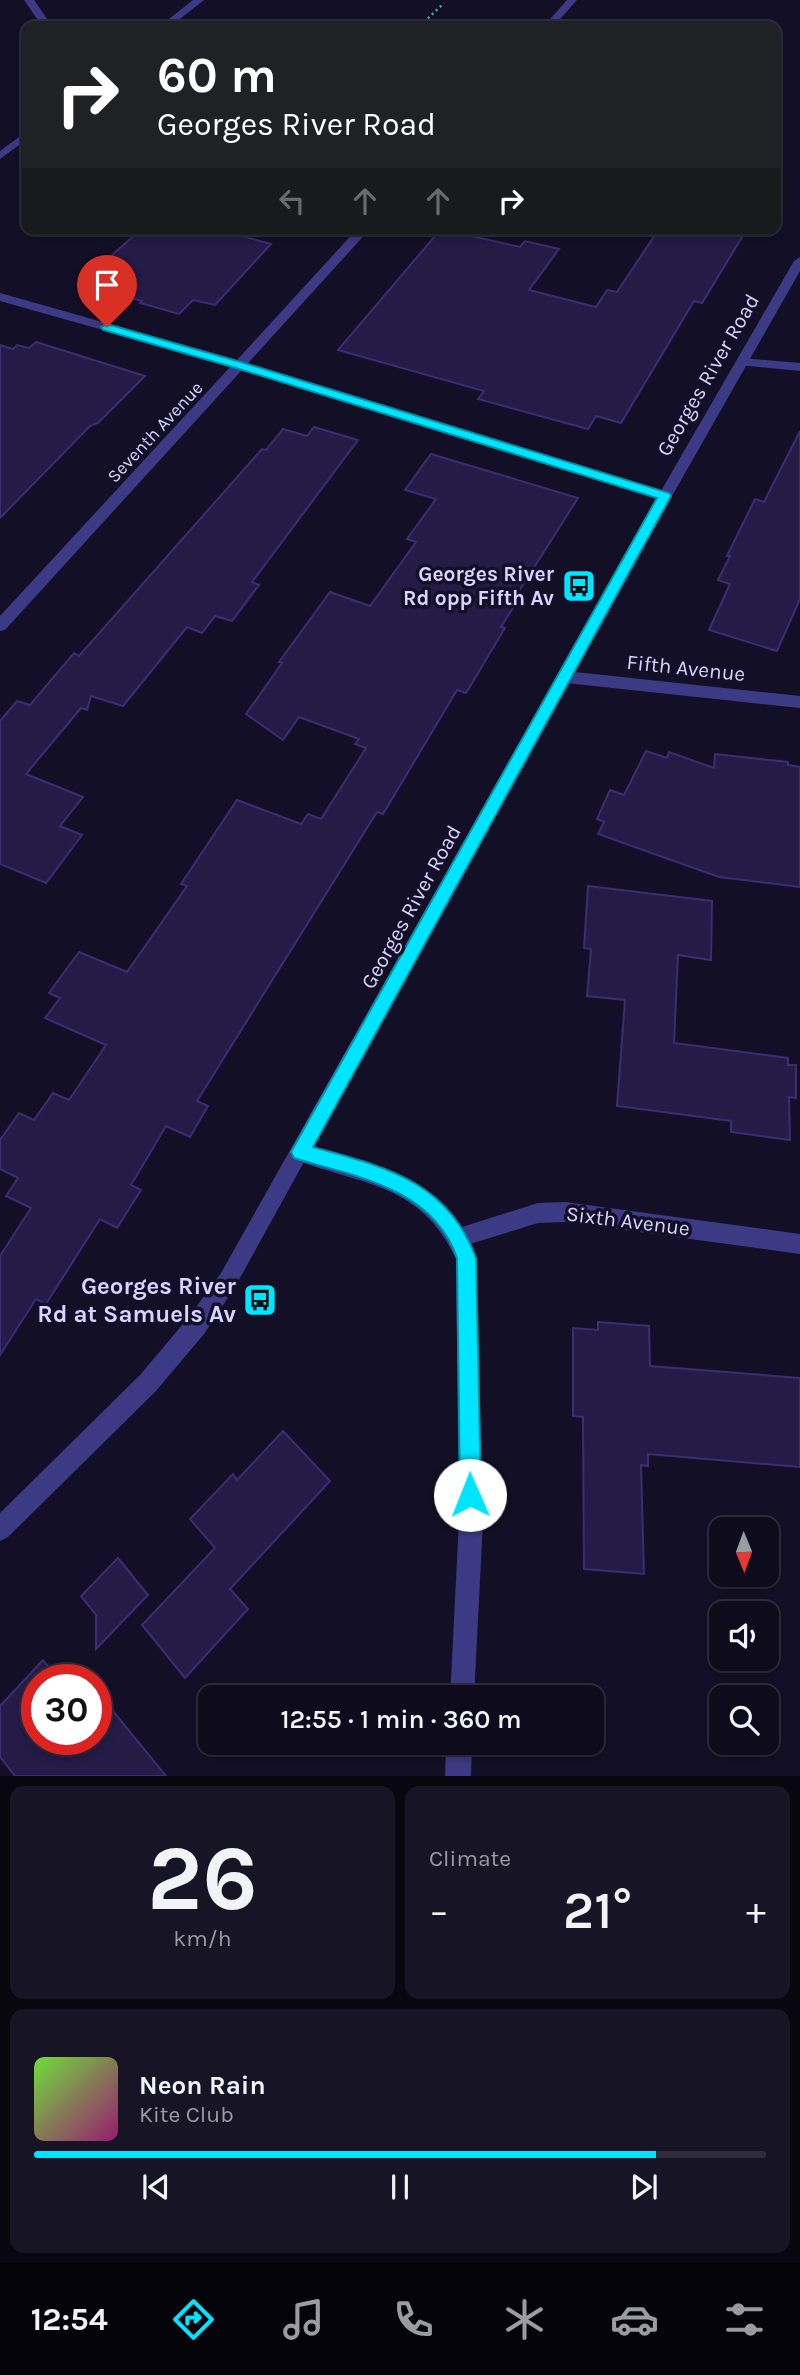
<!DOCTYPE html>
<html lang="en">
<head>
<meta charset="utf-8">
<style>
	:root { --surface:#0e0b1c; --page:#171425; --text:#f1f3f6; --muted:#9b9ba3; --line:#2e2b3b; --accent:#00e5ff }
	body { margin:0; font-family:Karla,sans-serif; background:var(--page); color:var(--text); height:100vh; display:flex; flex-direction:column; font-size:26px; white-space:nowrap }
	* { box-sizing:border-box; margin:0 }
	p { font-size:23px; color:var(--muted) }
	.icon { flex:none; width:38px; height:38px; fill:none; stroke:currentColor; stroke-width:2; stroke-linecap:round; stroke-linejoin:round }
	.map { position:relative; height:1776px; overflow:hidden }
	.side { display:flex; flex-direction:column; gap:10px; padding:10px; background:#08060f; flex:1 }
	.side>* { flex:none }
	.banner { position:absolute; left:21px; top:21px; width:760px; height:214px; border-radius:14px; box-shadow:0 4px 10px #0003,0 0 0 2px var(--line); background:#202124; color:#fff; overflow:hidden }
	.needle { width:46px; rotate:179deg }
	.fabs { position:absolute; left:709px; top:1517px; display:grid; gap:14px }
	.fabs a { display:grid; place-items:center; width:70px; height:70px; border-radius:14px; background:var(--surface); box-shadow:0 4px 10px #0003,0 0 0 2px var(--line); font-size:35px }
	.speed { position:absolute; left:21px; top:1664px; display:flex; gap:14px; font-size:35px; font-weight:700; text-align:center }
	.speed>* { display:grid; place-content:center; width:91px; height:91px; border-radius:50%; background:var(--surface); box-shadow:0 4px 10px #0003,0 0 0 2px var(--line); line-height:1 }
	.speed .limit { border:10px solid #d22; background:#fff; color:#111 }
	.pin { position:absolute; display:grid; place-items:center; width:60px; height:60px; color:#fff; margin:-72px -30px; border-radius:50% 50% 50% 0; rotate:-45deg; box-shadow:0 0 7px #0007 }
	.pin .icon { rotate:45deg }
	.me { position:absolute; width:77px; margin:-38px; rotate:359deg; stroke-linejoin:round; filter:drop-shadow(0 0 5px #0008) }
	.turn { display:flex; align-items:center; gap:24px; height:147px; padding:0 21px; font-size:32px }
	.turn .icon { width:91px; height:91px; stroke-width:2.5 }
	.turn b { display:block; font-size:49px; line-height:60px }
	.lanes { display:flex; align-items:center; height:66px; padding:0 21px; background:#0003; justify-content:center; gap:35px; direction:ltr }
	.lanes .off { opacity:.35 }
	.big { font-size:52px; font-weight:600; line-height:1.1 }
	.side .tile { flex:1; display:flex; flex-direction:column; justify-content:center; gap:10px; min-width:0; padding:0 24px; border-radius:14px; background:var(--page) }
	.side .dial { align-items:center; gap:0 }
	.dial b { font-size:91px; line-height:1 }
	.song { display:flex; align-items:center; gap:21px }
	.cover { width:84px; height:84px; border-radius:10px; background:linear-gradient(135deg,hsl(100 70% 55%),hsl(320 70% 35%)) }
	.played { height:7px; border-radius:4px; background:linear-gradient(90deg,var(--accent) 85%,var(--line) 85%) }
	.keys { display:flex; justify-content:space-around; direction:ltr }
	.heat { display:flex; justify-content:space-between; align-items:center; font-size:38px; direction:ltr }
	.side .tiles { flex:1; display:grid; gap:10px; grid-template-columns:1fr 1fr }
	.tile:last-child { grid-column:span 2 }
	.trip { position:absolute; left:198px; top:1685px; width:406px; height:70px; border-radius:14px; background:var(--surface); box-shadow:0 4px 10px #0003,0 0 0 2px var(--line); font-weight:600; line-height:70px; text-align:center }
	.menu { display:flex; height:112px; justify-content:space-around; align-items:center; background:#06040b; color:var(--muted) }
	.menu .icon { width:49px; height:49px }
	.menu .on { color:var(--accent) }
	.menu b { font-size:32px; color:var(--text) }
	.map>svg:first-child { display:block }
</style>
</head>
<body>
<div class="map">
<svg width="800" height="1777" viewBox="0 0 800 1777">
	<rect width="100%" height="100%" fill="#130f26"/>
	<path fill="#241b47" stroke="#3b2d73" stroke-width="2" d="M 141,229 L 217,229 L 271,244 L 215,305 L 193,300 L 179,314 L 140,303 L 142,301 L 110,292 L 114,289 L 97,284 L 122,261 L 109,258 Z
		M 441,229 L 520,247 L 525,241 L 559,249 L 529,290 L 596,307 L 607,290 L 617,292 L 659,229 L 747,229 L 702,303 L 694,301 L 621,423 L 596,416 L 588,429 L 478,399 L 484,391 L 338,350 Z
		M 36,342 L 145,376 L 98,423 L 90,426 L 0,518 L 0,345 L 13,349 L 17,345 L 29,348 Z
		M 314,427 L 358,440 L 252,582 L 259,585 L 232,621 L 215,616 L 202,633 L 187,627 L 123,706 L 91,696 L 87,710 L 81,708 L 26,774 L 83,797 L 60,826 L 82,835 L 46,883 L 0,864 L 0,721 L 17,701 L 30,705 L 74,653 L 79,656 L 262,449 L 266,450 L 283,429 L 307,436 Z
		M 800,431 L 800,599 L 777,651 L 709,630 L 730,584 L 718,580 L 730,556 L 727,556 L 755,499 L 764,502 Z
		M 431,454 L 578,498 L 514,599 L 518,600 L 501,627 L 505,628 L 466,693 L 457,690 L 383,814 L 377,812 L 197,1101 L 208,1106 L 190,1137 L 166,1126 L 131,1185 L 141,1190 L 117,1228 L 100,1219 L 46,1304 L 36,1299 L 0,1355 L 0,1256 L 31,1208 L 6,1196 L 18,1178 L 0,1169 L 0,1140 L 19,1113 L 34,1120 L 53,1093 L 69,1100 L 106,1045 L 45,1018 L 60,998 L 49,993 L 79,952 L 127,972 L 187,886 L 181,884 L 237,800 L 301,824 L 308,814 L 321,819 L 366,748 L 355,744 L 359,739 L 299,717 L 283,740 L 246,714 L 282,663 L 279,662 L 330,592 L 370,606 L 416,542 L 407,539 L 436,499 L 405,490 Z
		M 646,751 L 667,758 L 669,752 L 714,768 L 715,754 L 788,762 L 788,765 L 800,767 L 800,887 L 719,877 L 598,834 L 604,822 L 597,819 L 610,790 L 624,795 Z
		M 588,886 L 712,901 L 711,960 L 678,955 L 674,1043 L 788,1058 L 788,1065 L 796,1065 L 796,1098 L 789,1097 L 790,1140 L 731,1132 L 731,1121 L 617,1106 L 625,1000 L 587,996 L 591,949 L 584,948 Z
		M 598,1322 L 649,1326 L 650,1366 L 800,1378 L 800,1467 L 648,1454 L 648,1466 L 641,1465 L 644,1574 L 584,1569 L 583,1417 L 573,1416 L 573,1328 L 598,1330 Z
		M 283,1431 L 330,1481 L 230,1589 L 248,1609 L 185,1678 L 142,1625 L 215,1548 L 190,1519 L 233,1474 L 237,1480 Z
		M 118,1558 L 148,1595 L 96,1649 L 96,1615 L 81,1596 Z
		M 43,1660 L 59,1680 L 37,1680 L 37,1740 L 96,1740 L 96,1690 L 166,1776 L 15,1776 L 0,1757 L 0,1706 Z"/>
	<g fill="none" stroke-linecap="round" stroke-linejoin="round">
		<path stroke="#2fb8b0" stroke-width="2.5" stroke-dasharray="2 3.5" stroke-linecap="butt" d="M 410,26 L 416,21 L 420,22 L 415,26
			M 420,26 L 444,3"/>
		<path fill="#3d3a85" fill-rule="evenodd" d="M 24,0 L 34,0 L 52,26 L 42,26 Z
			M 193,0 L 204,0 L 171,26 L 160,26 Z
			M 567,0 L 577,0 L 554,26 L 544,26 Z
			M 26,132 L 26,140 L 0,159 L 0,151 Z
			M 357,229 L 370,229 L 248,363 L 670,493 L 670,499 L 660,499 L 242,370 L 5,630 L 0,631 L 0,616 L 231,366 L 0,301 L 0,293 L 237,360 Z
			M 742,358 L 800,363 L 800,371 L 738,365 L 738,359 Z
			M 566,671 L 800,696 L 800,708 L 566,683 L 558,677 Z
			M 300,1143 C 360,1159 425,1173 462,1227 L 538,1203 L 565,1202 L 800,1234 L 800,1254 L 565,1222 L 538,1223 L 470,1244 L 476,1258 L 483,1521 L 474,1698 L 450,1698 L 459,1521 L 456,1259 C 421,1183 361,1185 293,1159 L 290,1152 L 293,1145 Z
			M 446,1743 L 472,1743 L 471,1777 L 445,1777 Z"/>
		<path fill="#3d3a85" fill-rule="evenodd" d="M 800,257 L 800,271 L 672,496 L 235,1287 L 204,1334 L 156,1391 L 8,1537 L 0,1541 L 0,1513 L 140,1375 L 188,1318 L 221,1273 L 658,496 L 794,261 Z"/>
	</g>
	<path fill="#00e5ff" stroke="#0095a6" stroke-width="2" d="M 107,324 L 244,363 L 669,493 L 671,496 L 313,1147 C 385,1167 448,1181 476,1258 L 481,1495 L 478,1503 L 470,1506 L 463,1503 L 460,1495 L 457,1258 C 434,1191 361,1177 300,1160 L 294,1158 L 291,1152 L 657,498 L 236,368 L 103,330 L 101,327 Z"/>
	<defs>
		<symbol id="bus-square" viewBox="-11 -11 22 22"><rect x="-9" y="-9" width="18" height="18" rx="4" fill="#00e5ff" stroke="#130f26"/><path d="M-5-6H5V4H4V6H2V4H-2V6H-4V4H-5ZM-3.5-4V0h7V-4ZM-3.5 1.2v1.5H-2V1.2ZM2 1.2v1.5H3.5V1.2Z" fill="#111"/></symbol>
	</defs>
	<g fill-rule="evenodd">
		<use href="#bus-square" x="560" y="567" width="38" height="38"/>
		<use href="#bus-square" x="241" y="1281" width="38" height="38"/>
	</g>
	<g text-anchor="middle" stroke-width="7" stroke-linejoin="round" paint-order="stroke">
		<g font-size="18" fill="#d9d4ff" stroke="#130f26">
			<text transform="translate(155 432) rotate(-47)" y="6">Seventh Avenue</text>
		</g>
		<g font-size="21" fill="#d9d4ff" stroke="#130f26">
			<text transform="translate(708 375) rotate(-60)" y="7">Georges River Road</text>
			<text transform="translate(686 668) rotate(6)" y="7">Fifth Avenue</text>
			<text transform="translate(411 907) rotate(-61)" y="7">Georges River Road</text>
			<text transform="translate(628 1221) rotate(7)" y="7">Sixth Avenue</text>
		</g>
		<g font-size="21" font-weight="bold" fill="#d9d4ff" stroke="#130f26" text-anchor="end">
			<text x="554" y="581">Georges River<tspan x="554" dy="24">Rd opp Fifth Av</tspan></text>
		</g>
		<g font-size="24" font-weight="bold" fill="#d9d4ff" stroke="#130f26" text-anchor="end">
			<text x="236" y="1294">Georges River<tspan x="236" dy="28">Rd at Samuels Av</tspan></text>
		</g>
	</g>
</svg>
<div class="fabs">
<a><svg class="needle" viewBox="-14 -14 28 28"><path d="M0-13l5 13h-10z" fill="#e53935"/><path d="M0 13l5-13h-10z" fill="#9b9ba3"/></svg></a>
<a><svg class="icon" aria-label="sound" viewBox="0 0 24 24"><path d="M4 9h4l5-4v14l-5-4H4zM17 9q2 3 0 6"/></svg></a>
<a><svg class="icon" aria-label="search" viewBox="0 0 24 24"><circle cx="10" cy="10" r="6"/><path d="M15 15l6 6"/></svg></a>
</div>
<div class="speed"><div class="limit">30</div></div>
<div class="pin" style="left:107px;top:327px;background:#d93025"><svg class="icon" aria-label="arrive" viewBox="0 0 24 24"><path d="M6 21V4h12l-3 4 3 4H6"/></svg></div>
<svg class="me" style="left:470px;top:1495px" viewBox="-20 -20 40 40"><circle r="19" fill="#fff"/><path d="M0-13L10 11 0 6-10 11z" fill="#00e5ff"/></svg>
<div class="trip">12:55 · 1 min · 360 m</div>
<div class="banner">
<div class="turn"><svg class="icon" aria-label="right" viewBox="0 0 24 24"><path d="M7 20v-9h11M14 6l5 5-5 5"/></svg><div><b>60 m</b>Georges River Road</div></div>
<div class="lanes"><svg class="icon off" aria-label="left" viewBox="0 0 24 24"><path d="M17 20v-9H6M10 6l-5 5 5 5"/></svg><svg class="icon off" aria-label="ahead" viewBox="0 0 24 24"><path d="M12 20V5M6 11l6-6 6 6"/></svg><svg class="icon off" aria-label="ahead" viewBox="0 0 24 24"><path d="M12 20V5M6 11l6-6 6 6"/></svg><svg class="icon" aria-label="right" viewBox="0 0 24 24"><path d="M7 20v-9h11M14 6l5 5-5 5"/></svg></div>
</div>
</div>
<section class="side">
<div class="tiles">
<div class="tile dial"><b>26</b><p>km/h</p></div>
<div class="tile"><p>Climate</p>
<div class="heat"><a>−</a><b class="big">21°</b><a>+</a></div>
</div>
<div class="tile">
<div class="song"><i class="cover"></i><div><b>Neon Rain</b><p>Kite Club</p></div></div>
<div class="played"></div>
<div class="keys"><svg class="icon" aria-label="previous" viewBox="0 0 24 24"><path d="M18 5L8 12l10 7zM5 5v14"/></svg><svg class="icon" aria-label="pause" viewBox="0 0 24 24"><path d="M8 5v14M16 5v14"/></svg><svg class="icon" aria-label="next" viewBox="0 0 24 24"><path d="M6 5l10 7-10 7zM19 5v14"/></svg></div>
</div>
</div>
</section>
<nav class="menu">
<b>12:54</b>
<svg class="icon on" aria-label="directions" viewBox="0 0 24 24"><path d="M12 3l9 9-9 9-9-9zM9 14v-3h6M13 9l2 2-2 2"/></svg>
<svg class="icon" aria-label="music" viewBox="0 0 24 24"><path d="M9 18V5l10-2v13"/><circle cx="6" cy="18" r="3"/><circle cx="16" cy="16" r="3"/></svg>
<svg class="icon" aria-label="phone" viewBox="0 0 24 24"><path d="M5 4h4l2 5-3 2q2 4 5 5l2-3 5 2v4C11 20 4 13 5 4z"/></svg>
<svg class="icon" aria-label="climate" viewBox="0 0 24 24"><path d="M12 3v18M4 7l16 10M4 17L20 7"/></svg>
<svg class="icon" aria-label="car" viewBox="0 0 24 24"><path d="M5 17H2v-5l4-1 3-4h7l3 4 3 1v5h-3M9 17h6M6 11h13"/><circle cx="7" cy="17" r="2"/><circle cx="17" cy="17" r="2"/></svg>
<svg class="icon" aria-label="filters" viewBox="0 0 24 24"><path d="M4 7h16M4 17h16"/><circle cx="9" cy="7" r="2"/><circle cx="15" cy="17" r="2"/></svg>
</nav>
</body>
</html>
